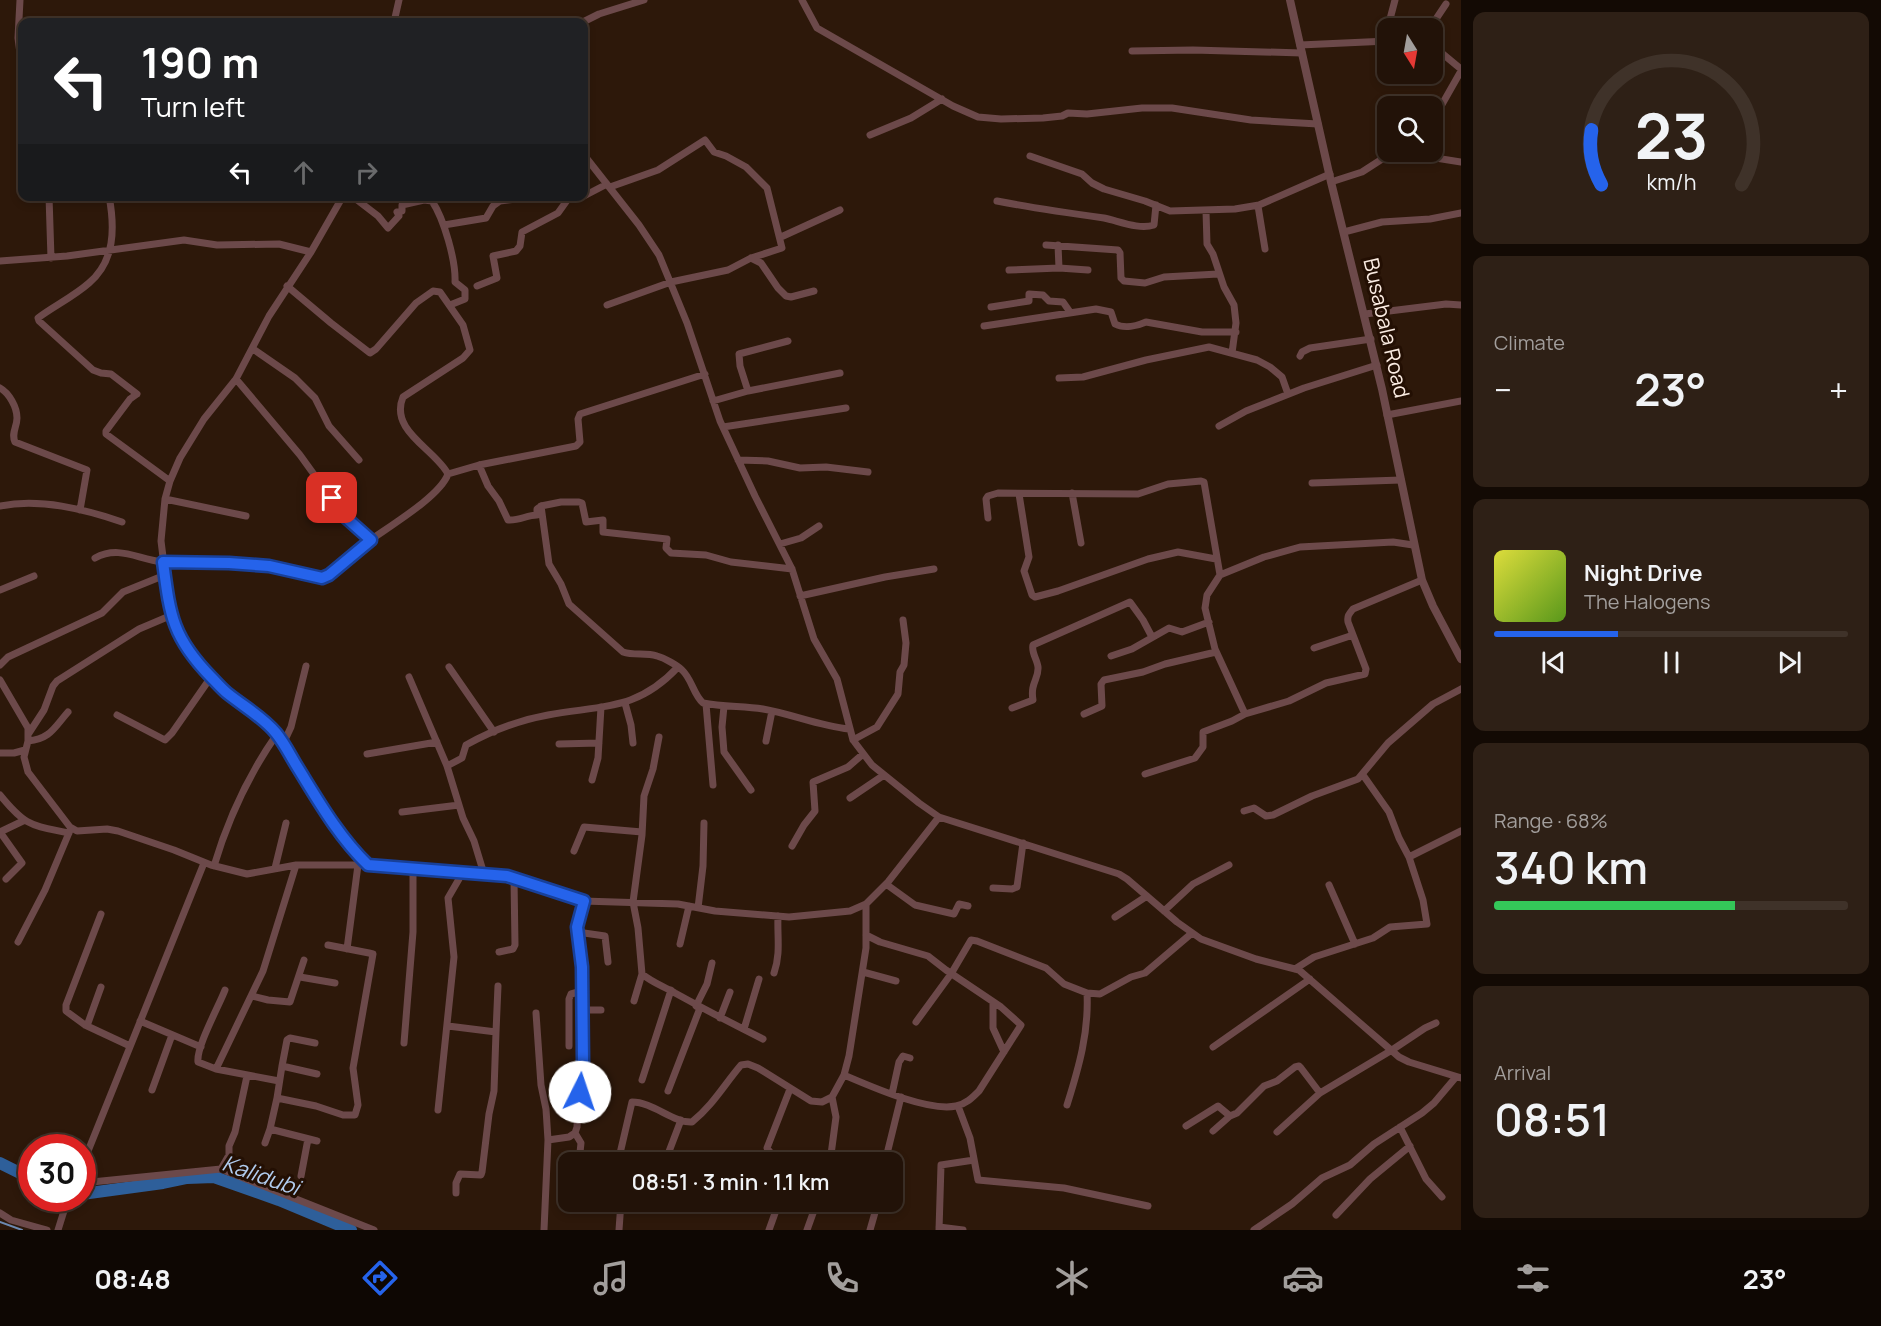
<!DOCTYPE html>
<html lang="en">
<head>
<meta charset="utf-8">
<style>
	:root { --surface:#221208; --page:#2e2016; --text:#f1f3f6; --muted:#a29e9c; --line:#3f3229; --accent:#2563eb }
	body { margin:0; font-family:Manrope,sans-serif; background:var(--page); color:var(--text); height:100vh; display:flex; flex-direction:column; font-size:22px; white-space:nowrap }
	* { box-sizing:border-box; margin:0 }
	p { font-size:20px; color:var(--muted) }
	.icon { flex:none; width:33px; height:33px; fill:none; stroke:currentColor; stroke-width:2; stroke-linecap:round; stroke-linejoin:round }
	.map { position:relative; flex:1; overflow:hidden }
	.drawer { display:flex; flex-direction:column; gap:12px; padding:12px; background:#130a04; width:420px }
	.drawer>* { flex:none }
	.banner { position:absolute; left:18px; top:18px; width:570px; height:183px; border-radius:12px; box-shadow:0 3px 9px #0003,0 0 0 2px var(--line); background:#202124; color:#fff; overflow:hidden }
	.needle { width:39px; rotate:169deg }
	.fabs { position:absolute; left:1377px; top:18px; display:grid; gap:12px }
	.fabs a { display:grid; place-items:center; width:66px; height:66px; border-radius:12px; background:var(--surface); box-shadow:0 3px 9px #0003,0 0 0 2px var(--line); font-size:30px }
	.speed { position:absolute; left:18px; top:1134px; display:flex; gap:12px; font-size:30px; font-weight:700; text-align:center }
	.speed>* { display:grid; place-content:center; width:78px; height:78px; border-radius:50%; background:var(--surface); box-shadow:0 3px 9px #0003,0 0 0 2px var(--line); line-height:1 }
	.speed .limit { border:9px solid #d22; background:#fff; color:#111 }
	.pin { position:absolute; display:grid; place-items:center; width:51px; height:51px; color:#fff; margin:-26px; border-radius:12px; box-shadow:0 3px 9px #0006 }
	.me { position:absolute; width:66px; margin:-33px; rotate:4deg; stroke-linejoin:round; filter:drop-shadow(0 0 4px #0008) }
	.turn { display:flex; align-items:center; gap:21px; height:126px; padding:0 24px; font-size:27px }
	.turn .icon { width:78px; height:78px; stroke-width:2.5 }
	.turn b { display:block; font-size:42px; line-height:51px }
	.lanes { display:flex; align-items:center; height:57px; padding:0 24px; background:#0003; justify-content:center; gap:30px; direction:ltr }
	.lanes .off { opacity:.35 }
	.big { font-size:45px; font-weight:600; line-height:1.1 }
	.drawer .card { flex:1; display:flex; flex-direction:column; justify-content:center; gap:9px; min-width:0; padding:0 21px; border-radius:12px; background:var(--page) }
	.drawer .dial { align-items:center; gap:0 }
	.dial svg { height:156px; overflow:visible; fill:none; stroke:var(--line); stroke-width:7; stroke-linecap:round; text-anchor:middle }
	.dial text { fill:var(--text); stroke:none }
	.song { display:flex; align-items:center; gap:18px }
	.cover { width:72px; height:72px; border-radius:9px; background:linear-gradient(135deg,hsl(60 70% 55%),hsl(90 70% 35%)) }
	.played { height:6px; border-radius:3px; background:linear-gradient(90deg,var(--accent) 35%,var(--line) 35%) }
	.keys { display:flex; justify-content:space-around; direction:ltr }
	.heat { display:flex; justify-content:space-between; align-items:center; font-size:33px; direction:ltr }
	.charge { height:9px; border-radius:4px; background:linear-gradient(90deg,#34c759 68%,var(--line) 0) }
	.trip { position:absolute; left:558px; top:1152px; width:345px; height:60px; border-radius:12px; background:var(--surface); box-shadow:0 3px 9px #0003,0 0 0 2px var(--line); font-weight:600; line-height:60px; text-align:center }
	.dock { display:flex; height:96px; justify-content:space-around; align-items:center; background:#0e0703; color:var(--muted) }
	.dock .icon { width:42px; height:42px }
	.dock .current { color:var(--accent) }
	.dock b { font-size:27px; color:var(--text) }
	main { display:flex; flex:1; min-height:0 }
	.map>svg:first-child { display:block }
</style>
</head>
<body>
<main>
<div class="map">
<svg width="1461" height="1230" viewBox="0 0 1461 1230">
	<rect width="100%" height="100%" fill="#2d180a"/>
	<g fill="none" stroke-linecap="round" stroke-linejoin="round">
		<path stroke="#6c89b0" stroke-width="2" d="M 0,1222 L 22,1230"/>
		<path stroke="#2e5f9a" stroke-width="12" d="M 0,1163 L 32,1179
			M 82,1194 L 163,1183 L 187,1178 L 214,1177 L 279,1200 L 351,1230"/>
		<path stroke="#6c494a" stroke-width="7" d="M 20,0 L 18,38 L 22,69
			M 802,0 L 817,28 L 953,106 L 978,117 L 1001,119 L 1043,118 L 1062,116 L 1068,113 L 1087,114 L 1142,108 L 1172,108 L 1251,120 L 1318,124
			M 394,22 L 399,0
			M 583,22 L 599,14 L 644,0
			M 1390,28 L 1390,19 L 1395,0
			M 1430,28 L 1446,4
			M 1300,45 L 1388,41
			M 1432,45 L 1461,69
			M 1132,51 L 1193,50 L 1302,53
			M 1432,122 L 1461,71
			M 870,135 L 911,118 L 942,99
			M 1398,152 L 1461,162
			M 584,155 L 639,225 L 659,255 L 687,323 L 720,421 L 755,496 L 792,569 L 814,639 L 837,679 L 853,740 L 872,765 L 919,803 L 939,817 L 1119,874 L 1127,879 L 1177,922 L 1201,939 L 1256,959 L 1299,970 L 1399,1057 L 1409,1062 L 1461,1078
			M 1030,156 L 1082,174 L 1092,183 L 1104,189 L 1145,201 L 1170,211 L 1235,209 L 1259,205 L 1330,174
			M 1331,182 L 1362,172 L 1393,152
			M 49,196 L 51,258
			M 109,196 C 115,228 115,261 89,283 C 73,297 54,306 38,318 L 39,321 L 93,370 L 101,373 L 111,374 L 137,394 L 130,399 L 106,431 L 106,434 L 170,481
			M 343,196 L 311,252 L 269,316 L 236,379 L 204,419 L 180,458 L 170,481 L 165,499 L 161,541 L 169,605 L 182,643 L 190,654 L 225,691 L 276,732 L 331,821 L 354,851 L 368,865
			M 352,196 L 378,216 L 388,228 L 399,216 L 397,212 L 402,211 L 402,205 L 424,200 L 432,201 C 444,219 456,261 455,282 L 465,290 L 465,299 L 450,305
			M 551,196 L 568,199 L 579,196
			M 584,196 L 607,184
			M 997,201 C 1033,208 1068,213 1104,218 C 1119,221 1139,230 1154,225 L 1156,205
			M 1258,206 L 1265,249
			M 1206,211 L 1207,244 L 1213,254 L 1224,287 L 1234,305 L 1236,323 L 1232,353
			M 444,225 L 486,218 L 493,206 L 500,201 L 541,196
			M 1344,232 L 1382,222 L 1430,219 L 1461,213
			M 781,237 L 840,210
			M 1046,245 L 1118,250 L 1120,253 L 1121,278 L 1124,281 L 1145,283 L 1164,277 L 1218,274
			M 1058,245 L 1059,268
			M 751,258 L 761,263 L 778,288 L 786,296 L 791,297 L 814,291
			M 0,261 L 67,256 L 184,240 L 217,245 L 279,244 L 311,252
			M 1009,270 L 1059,268 L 1088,270
			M 287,286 L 331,323 L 370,353 L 376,349 L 416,303 L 433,291 L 440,292 L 463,325 L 470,350 L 463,358 L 403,397 C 389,431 435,449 448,474
			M 477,286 L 497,278 L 493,256 L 516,251 L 520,246 L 522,232 L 558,213 L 568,199
			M 607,305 L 671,282 L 728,270 L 751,258 L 782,248 L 767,188 L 746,167 L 726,156 L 714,152 L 705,140 L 658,170 L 610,187
			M 991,307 L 1029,301 L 1029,294 L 1043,295 L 1049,301 L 1063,302 L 1070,312
			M 1365,314 L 1446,304 L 1461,305
			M 984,326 L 1096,309 L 1111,312 L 1115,324 C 1124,329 1137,326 1146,322 L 1202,332 L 1236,332
			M 253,349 L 295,378 L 315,398 L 329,426 L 359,460
			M 1300,356 L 1302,352 L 1310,348 L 1371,339
			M 1059,378 L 1083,377 L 1146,360 L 1209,347 L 1257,360 L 1270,367 L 1282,377 L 1288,394
			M 236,379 L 300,455 L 344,516 L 371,540
			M 0,388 C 9,393 17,407 17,418 C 17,427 11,433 15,442 L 87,470 L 80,510
			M 748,391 L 740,366 L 739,354 L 788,341
			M 713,401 L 748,391 L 840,373
			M 1387,415 L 1461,401
			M 1219,426 L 1246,411 L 1304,388 L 1377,365
			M 723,427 L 846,408
			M 738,460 L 768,461 L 800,468 L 826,467 L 868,472
			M 479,465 L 488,486 L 499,501 L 508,520 C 519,521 527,515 537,515 L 537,509 L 541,506 L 549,564 L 561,584 L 569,604 L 623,652 C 634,656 646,652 657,656 C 664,658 677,665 682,670 C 692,679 693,694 703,703 C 723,707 743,706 763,709 C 792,714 819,726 849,729
			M 1312,483 L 1401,480
			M 1072,493 L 1081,543
			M 1019,494 L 1029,557 L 1024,571 L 1032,595 L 1035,597 L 1058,591 L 1148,559 L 1178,552 L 1216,559
			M 165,499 L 246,516
			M 0,506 C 40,498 84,509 122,522
			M 541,506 L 561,502 L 579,502 L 582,503 L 586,522 L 603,520 L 603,532 L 667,539 L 666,548 L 671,553 L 706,555 L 731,562 L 792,569
			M 988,518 L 986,499 L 988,496 L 998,493 L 1138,494 L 1168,484 L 1201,481 L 1204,482 L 1220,575
			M 780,544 L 801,538 L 819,526
			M 95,558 C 119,545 137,559 162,562 C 183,564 206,562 227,563 C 259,564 288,571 319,578 L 326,578 C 337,569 347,558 358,549 C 379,532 439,499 448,474 L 479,465 L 576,446 L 580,442 L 578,419 L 580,414 L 705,374
			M 0,590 L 34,576
			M 800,596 L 885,577 L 934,569
			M 1314,648 L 1353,635
			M 1111,656 L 1132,649 L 1169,628 L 1182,632 L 1209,622
			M 0,665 L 8,657 L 102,613 L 123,592 L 165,575
			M 449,667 L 494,732
			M 409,677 L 447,766 L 463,818 L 474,841 L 484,874
			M 0,680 L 28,728 L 28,741 L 24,757 L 28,772 L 70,827 L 77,831 L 107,829 L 118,831 L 174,850 L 211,865 L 247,874 L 296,865 L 368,865 L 507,876 L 583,901 L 678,904 L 715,911 L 789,917 L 850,911 L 866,904 L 888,882 L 939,817
			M 625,703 L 631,725 L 633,743
			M 706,704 L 713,785
			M 724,706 L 722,727 L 724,752 L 751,790
			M 1012,708 L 1033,700 C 1030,683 1039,679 1038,667 C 1037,659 1031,652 1033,645 L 1130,602 L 1143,620 L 1152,637
			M 1084,714 L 1102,706 L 1101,684 L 1104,680 L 1143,672 L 1165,664 L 1216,652
			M 1245,714 L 1215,649 L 1205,608 L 1207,595 L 1220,575 L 1264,557 L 1300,547 L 1393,542 L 1413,545
			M 117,715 L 165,740 L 172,733 L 211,677
			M 29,733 L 44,710 L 53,686 L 57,681 L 139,629 L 172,615
			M 659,737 L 653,769 L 644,796 L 642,835 L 633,902 L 638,928 L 642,974 C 653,983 663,986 675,993 C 704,1009 733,1024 763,1039
			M 853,740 L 877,727 L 898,694 L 900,672 L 904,665 L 906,643 L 903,620
			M 28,741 C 50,739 54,728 68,712
			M 766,741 L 772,711
			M 283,744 L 291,727 L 306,666
			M 559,744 L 599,743
			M 0,753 L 14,753 L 25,750
			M 367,754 L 437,742
			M 447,766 L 462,758 L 466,745 C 491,731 520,720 548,715 C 602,705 637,711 678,667
			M 1145,774 L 1195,758 L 1203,747 L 1203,732 L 1232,721 L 1245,714 L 1289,701 L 1326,683 L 1365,674 L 1366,669 L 1348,622 C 1347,616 1349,614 1353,609 L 1422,580
			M 592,780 L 598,758 L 601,707
			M 0,795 C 26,827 31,825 69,833
			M 850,798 L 884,775
			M 1244,811 L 1254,808 L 1266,816 L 1273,815 L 1312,796 L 1358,779 L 1388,743 L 1433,704 L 1461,689
			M 402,812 L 459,805
			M 0,832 L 22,863 L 6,879
			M 0,832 L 23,821
			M 792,846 L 804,825 L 815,811 L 813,782 L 848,767 L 863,754
			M 574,851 L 584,827 L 642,832
			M 1409,857 L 1461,831
			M 214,866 C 228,819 249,774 277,734
			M 275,868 L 286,823
			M 886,884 L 915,905 L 954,914 L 959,904 L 968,906
			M 1329,885 L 1355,944
			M 993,888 L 1012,889 L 1017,887 L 1023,843
			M 698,908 L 703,866 L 704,823
			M 1164,911 L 1193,884 L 1229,865
			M 101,914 L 66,1005 L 66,1011 L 85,1025 L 130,1046
			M 1115,917 L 1147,896
			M 577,932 L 605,936 L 608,962
			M 18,942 L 45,890 L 71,828
			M 680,944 L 689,906
			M 347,949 L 358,865
			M 499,952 L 513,949 L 515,945 L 514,879
			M 1295,969 L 1314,957 L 1373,938 L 1390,927 L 1427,924 L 1423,900 L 1409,857 L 1399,838 L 1389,812 L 1363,775
			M 863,972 L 896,981
			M 774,973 C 781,953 777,936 778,916
			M 300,977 L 335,983
			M 225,990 C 219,1006 196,1047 198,1062 L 216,1069 L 279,1081
			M 252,996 L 268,1000 L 290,1002 L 304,960
			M 634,1001 L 642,974
			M 993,1002 L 993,1028 L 1004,1052
			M 696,1006 L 707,984 L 712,963
			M 583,1010 L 601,1010
			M 536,1013 L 541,1085 L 546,1109 L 548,1140 L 544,1230
			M 720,1018 L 730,992
			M 140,1021 L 201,1047
			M 916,1022 L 951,974 L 971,940 L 977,941 L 1046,968 L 1064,984 L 1087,993 L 1100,994 L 1131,977 L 1145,973 L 1192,933
			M 85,1025 L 88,1023 L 101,987
			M 448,1026 L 496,1032 L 494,1091 L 489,1114 L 482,1172 L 481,1175 L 460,1174 L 456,1183 L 456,1193
			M 744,1029 L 759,979
			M 496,1032 L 498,986
			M 404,1043 L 413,932 L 413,869
			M 569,1046 L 569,999 L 571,994 L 582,991
			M 1213,1047 L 1310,979
			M 282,1066 L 287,1040 L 290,1038 L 315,1043
			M 216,1069 L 263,971 L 296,865
			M 317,1074 L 282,1066 L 277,1098 L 316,1106 L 343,1115 L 355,1115 L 358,1105 L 353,1068 L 373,954 L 369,953 L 328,945
			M 844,1075 C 870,1086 928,1112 956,1106 C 966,1104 972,1098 979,1091 L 1021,1025 L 1001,1007 L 946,970 L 928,956 L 880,942 L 866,935
			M 642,1080 L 671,990
			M 152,1090 L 172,1035
			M 668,1091 L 700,1008
			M 892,1094 L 899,1062 L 903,1056 L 910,1058
			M 579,1099 L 602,1101
			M 1067,1105 C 1079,1067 1089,1032 1087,993
			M 958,1106 L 970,1138 L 978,1180 L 1064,1188 L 1148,1206
			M 438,1110 L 454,957 L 448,898 L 459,879 L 460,872
			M 1186,1126 L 1218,1106 L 1230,1116
			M 1400,1127 L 1426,1179 L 1442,1197
			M 270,1129 L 317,1141
			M 1213,1131 L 1230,1116 L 1237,1113 L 1264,1086 L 1277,1081 L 1295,1067 L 1299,1066 L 1301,1068 L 1320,1093
			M 1277,1132 L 1320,1093 L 1392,1050 L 1425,1028 L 1436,1023
			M 575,1133 L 581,1143 L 579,1162
			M 548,1140 L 569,1137 L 575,1133 L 577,1127 L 578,1103 L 582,1080 L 583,1019 L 582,967 L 577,927 L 583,901
			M 265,1143 L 270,1129 L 277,1098
			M 618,1162 L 632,1102 C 653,1102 673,1123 692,1122 C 713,1105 724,1085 741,1065 L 748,1064 L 758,1068 L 811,1101 L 822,1102 L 832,1097
			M 665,1162 L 681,1120
			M 783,1162 L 770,1152 L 767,1148 L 790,1089
			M 830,1162 L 836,1117 L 832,1097 L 844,1075 L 849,1056 L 866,948 L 866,904
			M 885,1162 L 901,1097
			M 82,1166 L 204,863
			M 221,1169 L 229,1155 L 229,1146 L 235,1132 L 247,1076
			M 301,1176 L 308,1139
			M 82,1183 L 221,1169 L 374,1230
			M 789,1202 L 794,1207 L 814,1211
			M 0,1213 L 11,1220 L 47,1230
			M 1336,1215 L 1370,1179 L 1410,1146
			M 939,1227 L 963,1230
			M 58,1230 L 68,1198
			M 619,1230 L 621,1202
			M 769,1230 L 779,1202
			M 807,1230 L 817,1202
			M 870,1230 L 878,1202
			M 939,1230 L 941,1165 L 974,1160
			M 1254,1230 L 1292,1204 L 1322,1178 L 1350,1165 L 1374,1144 L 1422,1113 L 1434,1103 L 1456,1077"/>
		<path stroke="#6c494a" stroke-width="8" d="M 1290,0 L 1331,182 L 1382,389 L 1422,580 L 1433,606 L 1461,659"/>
	</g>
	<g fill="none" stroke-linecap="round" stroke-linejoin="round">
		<defs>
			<path id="route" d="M 332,498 L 344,516 L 371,540 L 329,575 L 322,578 L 269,566 L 229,563 L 163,562 C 170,615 172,637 211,677 C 216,682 221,688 227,693 C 243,706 263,717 276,733 C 285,744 291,757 298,768 C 319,802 339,837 368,865 L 507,876 L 584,901 L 577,927 L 582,967 L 583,1062 L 580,1092"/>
		</defs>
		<use href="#route" stroke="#184099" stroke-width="15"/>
		<use href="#route" stroke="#2563eb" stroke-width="10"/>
	</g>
	<g text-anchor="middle" stroke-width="6" stroke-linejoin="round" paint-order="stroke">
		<g font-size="21" fill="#fbece2" stroke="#230f03">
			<text transform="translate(1386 328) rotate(77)" y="7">Busabala Road</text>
		</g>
		<g font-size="22" font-style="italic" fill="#b1ccee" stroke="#230f03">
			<text transform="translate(261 1175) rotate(19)" y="8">Kalidubi</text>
		</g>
	</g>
</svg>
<div class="fabs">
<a><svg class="needle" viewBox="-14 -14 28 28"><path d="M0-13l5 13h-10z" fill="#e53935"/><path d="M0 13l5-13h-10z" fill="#a29e9c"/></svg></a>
<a><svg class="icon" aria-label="search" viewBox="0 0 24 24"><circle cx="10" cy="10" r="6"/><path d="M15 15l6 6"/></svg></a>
</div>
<div class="speed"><div class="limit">30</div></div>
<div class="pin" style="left:332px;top:498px;background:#d93025"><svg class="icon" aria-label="arrive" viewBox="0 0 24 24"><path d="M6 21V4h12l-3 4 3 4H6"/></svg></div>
<svg class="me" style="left:580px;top:1092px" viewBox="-20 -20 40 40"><circle r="19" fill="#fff"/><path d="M0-13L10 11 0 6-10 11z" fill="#2563eb"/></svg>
<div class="trip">08:51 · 3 min · 1.1 km</div>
<div class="banner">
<div class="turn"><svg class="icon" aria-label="left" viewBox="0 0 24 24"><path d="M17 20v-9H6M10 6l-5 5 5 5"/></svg><div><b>190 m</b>Turn left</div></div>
<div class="lanes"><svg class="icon" aria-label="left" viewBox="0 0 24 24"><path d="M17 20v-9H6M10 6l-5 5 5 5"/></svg><svg class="icon off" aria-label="ahead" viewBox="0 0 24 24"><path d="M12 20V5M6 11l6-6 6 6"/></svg><svg class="icon off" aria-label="right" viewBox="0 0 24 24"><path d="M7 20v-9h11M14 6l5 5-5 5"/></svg></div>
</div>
</div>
<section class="drawer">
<div class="card dial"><svg viewBox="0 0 100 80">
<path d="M14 69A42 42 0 1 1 86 69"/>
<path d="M14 69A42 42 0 0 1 9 41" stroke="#2563eb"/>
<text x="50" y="56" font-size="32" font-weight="700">23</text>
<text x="50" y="72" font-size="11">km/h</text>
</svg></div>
<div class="card"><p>Climate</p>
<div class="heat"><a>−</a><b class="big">23°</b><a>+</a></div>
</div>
<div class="card">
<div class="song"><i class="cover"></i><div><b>Night Drive</b><p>The Halogens</p></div></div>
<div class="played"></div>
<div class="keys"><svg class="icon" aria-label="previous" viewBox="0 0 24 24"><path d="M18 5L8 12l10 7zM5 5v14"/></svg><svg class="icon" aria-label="pause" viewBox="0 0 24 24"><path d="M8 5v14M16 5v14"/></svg><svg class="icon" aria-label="next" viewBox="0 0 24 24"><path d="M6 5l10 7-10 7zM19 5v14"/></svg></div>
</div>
<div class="card"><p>Range · 68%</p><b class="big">340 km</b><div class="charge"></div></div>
<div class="card"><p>Arrival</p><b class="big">08:51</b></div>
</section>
</main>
<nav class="dock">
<b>08:48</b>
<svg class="icon current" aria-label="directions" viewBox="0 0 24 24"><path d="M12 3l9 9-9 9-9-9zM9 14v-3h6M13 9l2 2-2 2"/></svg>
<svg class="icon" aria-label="music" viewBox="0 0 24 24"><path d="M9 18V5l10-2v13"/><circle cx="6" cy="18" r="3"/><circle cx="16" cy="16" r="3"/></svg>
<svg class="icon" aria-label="phone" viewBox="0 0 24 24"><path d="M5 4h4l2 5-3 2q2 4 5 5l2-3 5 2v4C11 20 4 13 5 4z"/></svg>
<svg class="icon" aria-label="climate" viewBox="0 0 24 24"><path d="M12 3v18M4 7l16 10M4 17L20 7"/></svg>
<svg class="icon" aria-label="car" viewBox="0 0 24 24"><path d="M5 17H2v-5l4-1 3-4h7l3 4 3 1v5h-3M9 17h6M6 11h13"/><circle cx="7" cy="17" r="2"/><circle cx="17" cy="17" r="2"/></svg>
<svg class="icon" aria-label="filters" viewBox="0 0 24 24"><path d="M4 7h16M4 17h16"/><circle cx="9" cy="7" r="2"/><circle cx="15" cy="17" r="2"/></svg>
<b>23°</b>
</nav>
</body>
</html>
